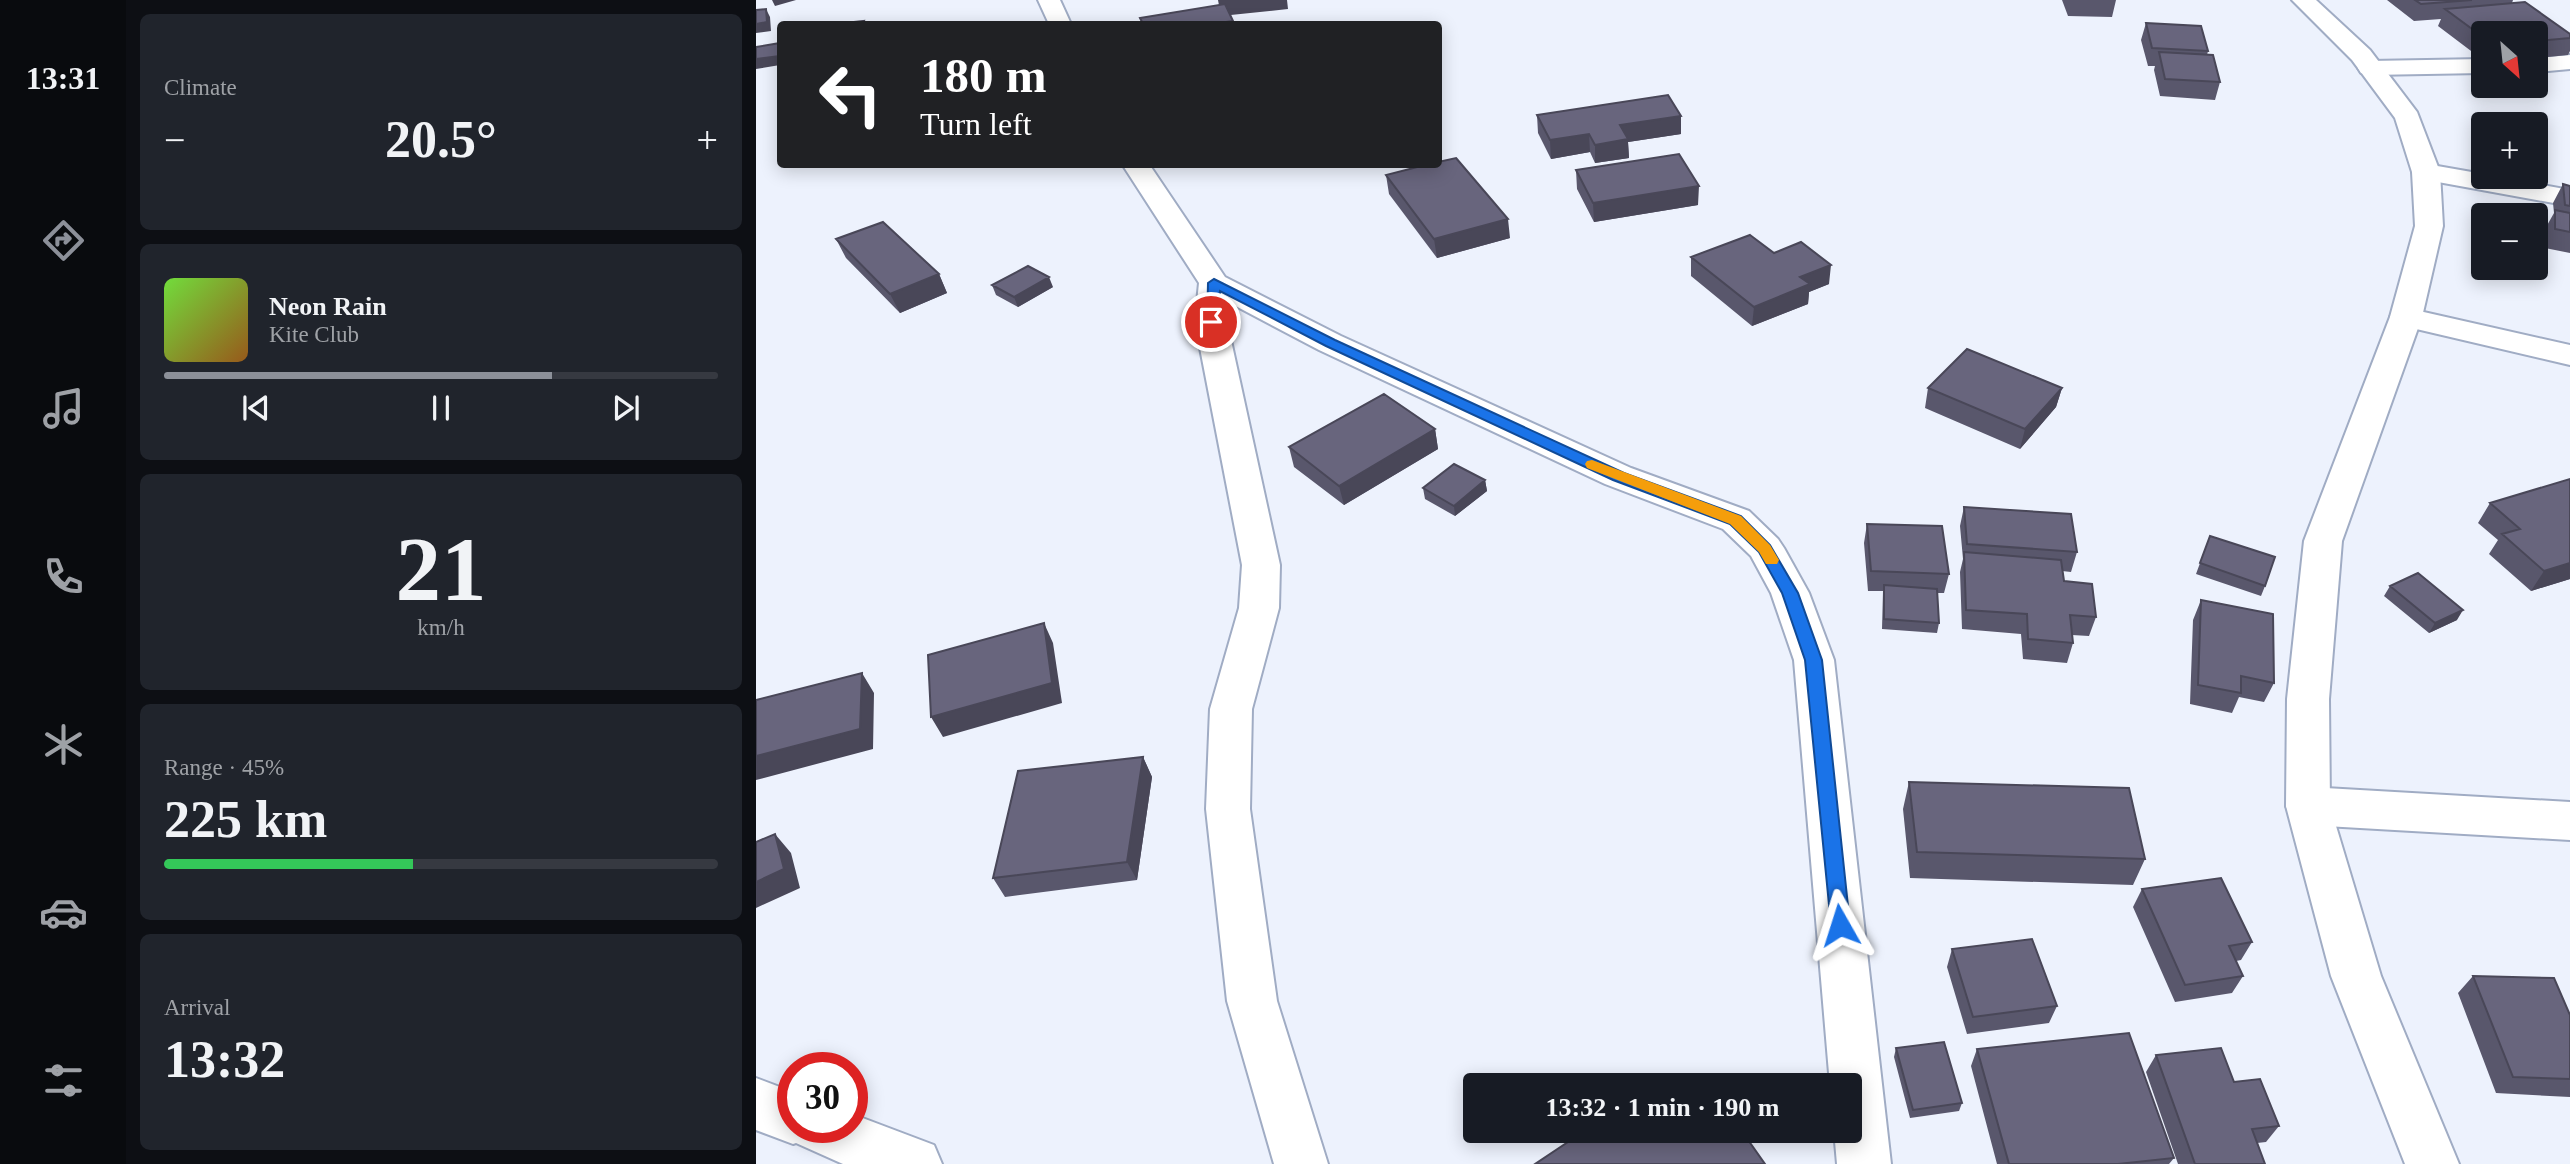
<!DOCTYPE html>
<html lang="en">
<head>
<meta charset="utf-8">
<style>
	:root { --surface:#171b24; --page:#20242c; --text:#f1f3f6; --muted:#9ea1a6; --line:#363941; --accent:#8c9099 }
	body { margin:0; font-family:Georgia,serif; background:var(--page); color:var(--text); height:100vh; display:flex; flex-direction:column; font-size:26px; white-space:nowrap }
	* { box-sizing:border-box; margin:0 }
	p { font-size:23px; color:var(--muted) }
	.icon { flex:none; width:38px; height:38px; fill:none; stroke:currentColor; stroke-width:2; stroke-linecap:round; stroke-linejoin:round }
	.map { position:relative; flex:1; overflow:hidden }
	.panel { display:flex; flex-direction:column; gap:14px; padding:14px; background:#0d0f14; width:630px }
	.panel>* { flex:none }
	.guide { position:absolute; left:21px; top:21px; width:665px; height:147px; border-radius:7px; box-shadow:0 4px 18px #0003; background:#202124; color:#fff; overflow:hidden }
	.needle { width:46px; rotate:153deg }
	.controls { position:absolute; left:1715px; top:21px; display:grid; gap:14px }
	.controls a { display:grid; place-items:center; width:77px; height:77px; border-radius:7px; background:var(--surface); box-shadow:0 4px 18px #0003; font-size:35px }
	.speed { position:absolute; left:21px; top:1052px; display:flex; gap:14px; font-size:35px; font-weight:700; text-align:center }
	.speed>* { display:grid; place-content:center; width:91px; height:91px; border-radius:50%; background:var(--surface); box-shadow:0 4px 18px #0003; line-height:1 }
	.speed .limit { border:10px solid #d22; background:#fff; color:#111 }
	.pin { position:absolute; display:grid; place-items:center; width:60px; height:60px; color:#fff; margin:-30px; border:4px solid #fff; border-radius:50%; box-shadow:0 2px 7px #0007 }
	.me { position:absolute; width:77px; margin:-38px; rotate:354deg; stroke-linejoin:round; filter:drop-shadow(0 0 5px #0008) }
	.turn { display:flex; align-items:center; gap:24px; height:147px; padding:0 28px; font-size:32px }
	.turn .icon { width:91px; height:91px; stroke-width:2.5 }
	.turn b { display:block; font-size:49px; line-height:60px }
	.big { font-size:52px; font-weight:700; line-height:1.1 }
	.panel .tile { flex:1; display:flex; flex-direction:column; justify-content:center; gap:10px; min-width:0; padding:0 24px; border-radius:10px; background:var(--page) }
	.panel .dial { align-items:center; gap:0 }
	.dial b { font-size:91px; line-height:1 }
	.song { display:flex; align-items:center; gap:21px }
	.cover { width:84px; height:84px; border-radius:10px; background:linear-gradient(135deg,hsl(100 70% 55%),hsl(30 70% 35%)) }
	.played { height:7px; border-radius:4px; background:linear-gradient(90deg,var(--accent) 70%,var(--line) 70%) }
	.keys { display:flex; justify-content:space-around; direction:ltr }
	.heat { display:flex; justify-content:space-between; align-items:center; font-size:38px; direction:ltr }
	.charge { height:10px; border-radius:5px; background:linear-gradient(90deg,#34c759 45%,var(--line) 0) }
	.trip { position:absolute; left:707px; top:1073px; width:399px; height:70px; border-radius:7px; background:var(--surface); box-shadow:0 4px 18px #0003; font-weight:700; line-height:70px; text-align:center }
	main { display:flex; flex:1; min-height:0 }
	.tab-bar { display:flex; flex-direction:column; width:126px; justify-content:space-around; align-items:center; background:#090b0e; color:var(--muted) }
	.tab-bar .icon { width:49px; height:49px }
	.tab-bar .current { color:var(--accent) }
	.tab-bar b { font-size:32px; color:var(--text) }
	.map>svg:first-child { display:block }
</style>
</head>
<body>
<main>
<nav class="tab-bar">
<b>13:31</b>
<svg class="icon current" aria-label="directions" viewBox="0 0 24 24"><path d="M12 3l9 9-9 9-9-9zM9 14v-3h6M13 9l2 2-2 2"/></svg>
<svg class="icon" aria-label="music" viewBox="0 0 24 24"><path d="M9 18V5l10-2v13"/><circle cx="6" cy="18" r="3"/><circle cx="16" cy="16" r="3"/></svg>
<svg class="icon" aria-label="phone" viewBox="0 0 24 24"><path d="M5 4h4l2 5-3 2q2 4 5 5l2-3 5 2v4C11 20 4 13 5 4z"/></svg>
<svg class="icon" aria-label="climate" viewBox="0 0 24 24"><path d="M12 3v18M4 7l16 10M4 17L20 7"/></svg>
<svg class="icon" aria-label="car" viewBox="0 0 24 24"><path d="M5 17H2v-5l4-1 3-4h7l3 4 3 1v5h-3M9 17h6M6 11h13"/><circle cx="7" cy="17" r="2"/><circle cx="17" cy="17" r="2"/></svg>
<svg class="icon" aria-label="filters" viewBox="0 0 24 24"><path d="M4 7h16M4 17h16"/><circle cx="9" cy="7" r="2"/><circle cx="15" cy="17" r="2"/></svg>
</nav>
<section class="panel">
<div class="tile"><p>Climate</p>
<div class="heat"><a>−</a><b class="big">20.5°</b><a>+</a></div>
</div>
<div class="tile">
<div class="song"><i class="cover"></i><div><b>Neon Rain</b><p>Kite Club</p></div></div>
<div class="played"></div>
<div class="keys"><svg class="icon" aria-label="previous" viewBox="0 0 24 24"><path d="M18 5L8 12l10 7zM5 5v14"/></svg><svg class="icon" aria-label="pause" viewBox="0 0 24 24"><path d="M8 5v14M16 5v14"/></svg><svg class="icon" aria-label="next" viewBox="0 0 24 24"><path d="M6 5l10 7-10 7zM19 5v14"/></svg></div>
</div>
<div class="tile dial"><b>21</b><p>km/h</p></div>
<div class="tile"><p>Range · 45%</p><b class="big">225 km</b><div class="charge"></div></div>
<div class="tile"><p>Arrival</p><b class="big">13:32</b></div>
</section>
<div class="map">
<svg width="1814" height="1164" viewBox="0 0 1814 1164">
	<rect width="100%" height="100%" fill="#edf2fd"/>
	<g fill="none" stroke-linecap="round" stroke-linejoin="round">
		<defs>
			<path id="street" d="M 282,0 L 304,0 L 315,24 L 293,24 Z
				M 1814,55 L 1814,69 L 1780,72 L 1780,58 Z
				M 1727,59 L 1727,73 L 1614,75 L 1605,73 L 1602,68 L 1605,63 L 1614,61 Z
				M 366,164 L 393,164 L 469,277 L 585,336 L 875,468 L 993,511 L 1022,539 L 1028,548 L 1053,593 L 1078,660 L 1135,1164 L 1081,1164 L 1078,1130 L 1094,1130 L 1094,1085 L 1074,1085 L 1038,660 L 1015,593 L 995,556 L 967,529 L 849,484 L 563,350 L 472,302 L 471,322 L 524,565 L 523,608 L 496,709 L 494,809 L 521,1001 L 572,1164 L 518,1164 L 471,1001 L 450,809 L 454,709 L 483,608 L 486,565 L 439,322 L 443,283 Z
				M 1670,164 L 1727,174 L 1727,177 L 1742,177 L 1814,190 L 1814,206 L 1660,178 L 1656,172 L 1660,166 Z
				M 1650,308 L 1814,345 L 1814,365 L 1639,324 L 1634,317 L 1639,310 Z
				M 1552,787 L 1814,802 L 1814,840 L 1552,825 L 1536,819 L 1530,806 L 1536,793 Z
				M 0,1078 L 37,1092 L 37,1127 L 96,1127 L 96,1114 L 178,1145 L 186,1164 L 87,1164 L 40,1143 L 37,1144 L 0,1130 Z"/>
			<path id="secondary" d="M 1536,0 L 1560,0 L 1614,50 L 1661,112 L 1684,172 L 1687,226 L 1666,317 L 1586,541 L 1573,699 L 1574,806 L 1625,976 L 1703,1164 L 1649,1164 L 1575,976 L 1530,806 L 1531,699 L 1548,541 L 1634,317 L 1659,226 L 1656,172 L 1639,118 L 1596,60 Z"/>
		</defs>
		<use href="#street" stroke="#a0acc4" stroke-width="4"/>
		<use href="#secondary" stroke="#a0acc4" stroke-width="4"/>
		<use href="#street" fill="#fff" fill-rule="evenodd"/>
		<use href="#secondary" fill="#fff" fill-rule="evenodd"/>
	</g>
	<path fill="#59576c" d="M 1306,0 L 1360,0 L 1356,17 L 1312,16 Z
		M 1631,0 L 1757,0 L 1756,3 L 1814,34 L 1814,51 L 1812,55 L 1780,58 L 1780,33 L 1727,33 L 1727,60 L 1682,26 L 1685,19 L 1658,21 Z
		M 1390,23 L 1452,51 L 1451,55 L 1464,82 L 1459,100 L 1404,96 L 1398,70 L 1399,66 L 1392,66 L 1385,40 Z
		M 781,115 L 925,134 L 872,142 L 873,158 L 839,163 L 834,152 L 795,159 L 782,133 Z
		M 820,170 L 942,205 L 838,222 L 821,189 Z
		M 630,175 L 754,238 L 681,258 L 633,194 Z
		M 1807,184 L 1814,186 L 1814,253 L 1789,248 L 1789,229 L 1798,213 L 1797,203 Z
		M 80,239 L 183,274 L 191,293 L 144,313 L 90,258 Z
		M 1018,253 L 1073,284 L 1053,292 L 1052,304 L 996,326 L 935,276 L 935,257 Z
		M 236,285 L 297,287 L 262,307 L 240,295 Z
		M 1172,388 L 1306,388 L 1300,407 L 1264,449 L 1169,408 Z
		M 679,429 L 682,449 L 588,505 L 538,467 L 533,447 Z
		M 1814,479 L 1814,579 L 1775,591 L 1733,554 L 1742,540 L 1722,523 L 1734,503 Z
		M 729,480 L 731,491 L 699,516 L 669,499 L 667,488 Z
		M 1208,507 L 1321,552 L 1315,572 L 1306,571 L 1308,581 L 1340,617 L 1333,636 L 1316,635 L 1317,643 L 1311,663 L 1267,659 L 1265,634 L 1206,629 L 1204,572 L 1207,559 L 1204,526 Z
		M 1111,524 L 1193,574 L 1188,593 L 1181,593 L 1183,623 L 1181,633 L 1126,629 L 1127,591 L 1112,591 L 1108,543 Z
		M 1454,536 L 1509,586 L 1505,596 L 1440,574 Z
		M 1634,586 L 1701,620 L 1673,633 L 1628,596 Z
		M 1445,600 L 1518,683 L 1508,702 L 1483,697 L 1476,713 L 1434,704 L 1437,620 Z
		M 387,757 L 396,777 L 381,880 L 249,897 L 237,878 Z
		M 1153,782 L 1389,859 L 1377,885 L 1154,878 L 1147,809 Z
		M 1386,889 L 1496,942 L 1485,960 L 1480,961 L 1487,976 L 1476,993 L 1419,1002 L 1377,907 Z
		M 1196,949 L 1301,1006 L 1293,1023 L 1211,1034 L 1191,967 Z
		M 1717,976 L 1814,1015 L 1814,1097 L 1740,1093 L 1702,993 Z
		M 1140,1048 L 1206,1103 L 1203,1111 L 1154,1118 L 1138,1057 Z
		M 1221,1049 L 1418,1158 L 1413,1164 L 1241,1164 L 1215,1066 Z
		M 1400,1055 L 1478,1082 L 1523,1126 L 1510,1142 L 1501,1143 L 1509,1164 L 1422,1164 L 1390,1072 Z"/>
	<path fill="#494758" d="M 16,0 L 40,0 L 19,6 Z
		M 462,0 L 531,0 L 532,9 L 465,16 Z
		M 10,9 L 14,17 L 15,31 L 0,33 L 0,24 Z
		M 477,21 L 477,24 L 456,24 Z
		M 24,56 L 24,65 L 0,69 L 0,59 Z
		M 925,116 L 925,134 L 872,142 L 873,158 L 839,163 L 839,145 L 864,125 Z
		M 833,134 L 834,152 L 795,159 L 794,140 Z
		M 943,186 L 942,205 L 838,222 L 837,203 Z
		M 752,219 L 754,238 L 681,258 L 678,239 Z
		M 1075,265 L 1073,284 L 1053,292 L 1052,304 L 996,326 L 998,307 L 1044,277 Z
		M 183,274 L 191,293 L 144,313 L 134,294 Z
		M 293,277 L 297,287 L 262,307 L 258,297 Z
		M 1306,388 L 1300,407 L 1264,449 L 1269,429 Z
		M 679,429 L 682,449 L 588,505 L 583,486 Z
		M 729,480 L 731,491 L 699,516 L 698,506 Z
		M 1814,563 L 1814,579 L 1775,591 L 1788,571 Z
		M 1707,610 L 1701,620 L 1673,633 L 1679,623 Z
		M 288,623 L 297,643 L 306,703 L 187,737 L 175,717 Z
		M 106,673 L 118,693 L 117,749 L 0,780 L 0,756 Z
		M 387,757 L 396,777 L 381,880 L 371,862 Z
		M 19,834 L 35,853 L 44,888 L 0,908 L 0,882 Z"/>
	<path fill="#68657d" stroke="#494758" stroke-width="2" d="M 1659,0 L 1716,0 L 1665,4 Z
		M 1769,2 L 1814,34 L 1814,38 L 1780,41 L 1780,33 L 1727,33 L 1727,37 L 1689,9 Z
		M 469,4 L 477,21 L 456,24 L 387,24 L 384,18 Z
		M 10,9 L 11,22 L 0,24 L 0,10 Z
		M 108,21 L 107,24 L 79,24 Z
		M 1390,23 L 1445,26 L 1452,51 L 1396,48 Z
		M 24,43 L 24,56 L 0,59 L 0,47 Z
		M 1403,52 L 1457,55 L 1464,82 L 1409,79 Z
		M 912,95 L 925,116 L 864,125 L 872,139 L 839,145 L 833,134 L 794,140 L 781,115 Z
		M 923,154 L 943,186 L 837,203 L 820,170 Z
		M 700,158 L 752,219 L 678,239 L 630,175 L 673,164 L 682,164 L 682,162 Z
		M 1807,184 L 1814,186 L 1814,206 L 1809,205 Z
		M 1799,210 L 1814,213 L 1814,232 L 1799,229 Z
		M 127,222 L 183,274 L 134,294 L 80,239 Z
		M 994,235 L 1018,253 L 1045,242 L 1075,265 L 1044,277 L 1054,284 L 998,307 L 935,257 Z
		M 272,266 L 293,277 L 258,297 L 236,285 Z
		M 1211,349 L 1306,388 L 1269,429 L 1172,388 Z
		M 628,394 L 679,429 L 583,486 L 533,447 Z
		M 698,464 L 729,480 L 698,506 L 667,488 Z
		M 1814,479 L 1814,563 L 1788,571 L 1746,534 L 1764,529 L 1734,503 Z
		M 1208,507 L 1315,514 L 1321,552 L 1211,544 Z
		M 1111,524 L 1186,526 L 1193,574 L 1115,571 Z
		M 1454,536 L 1519,557 L 1509,586 L 1444,563 Z
		M 1208,552 L 1305,560 L 1308,581 L 1336,584 L 1340,617 L 1314,615 L 1317,643 L 1272,639 L 1271,614 L 1210,610 Z
		M 1662,573 L 1707,610 L 1679,623 L 1634,586 Z
		M 1128,585 L 1181,589 L 1183,623 L 1128,619 Z
		M 1445,600 L 1517,614 L 1518,683 L 1485,676 L 1485,693 L 1442,685 Z
		M 288,623 L 296,683 L 175,717 L 172,655 Z
		M 106,673 L 104,729 L 0,756 L 0,700 Z
		M 387,757 L 371,862 L 237,878 L 262,771 Z
		M 1153,782 L 1373,788 L 1389,859 L 1161,852 Z
		M 19,834 L 28,869 L 0,882 L 0,842 Z
		M 1465,878 L 1496,942 L 1473,946 L 1487,976 L 1429,985 L 1386,889 Z
		M 1276,939 L 1301,1006 L 1217,1017 L 1196,949 Z
		M 1717,976 L 1798,978 L 1814,1015 L 1814,1079 L 1757,1077 Z
		M 1373,1033 L 1418,1158 L 1362,1164 L 1253,1164 L 1221,1049 Z
		M 1188,1042 L 1206,1103 L 1157,1110 L 1140,1048 Z
		M 1465,1048 L 1478,1082 L 1504,1079 L 1523,1126 L 1496,1129 L 1509,1164 L 1439,1164 L 1400,1055 Z
		M 830,1130 L 901,1130 L 907,1140 L 922,1130 L 985,1130 L 1009,1164 L 779,1164 Z"/>
	<path fill="#1a73e8" stroke="#114b97" stroke-width="2" d="M 458,279 L 579,340 L 868,473 L 985,516 L 1014,545 L 1042,593 L 1066,660 L 1094,925 L 1091,932 L 1084,934 L 1077,932 L 1075,925 L 1049,660 L 1026,593 L 1003,552 L 974,524 L 857,480 L 570,346 L 464,291 L 462,322 L 460,325 L 451,325 L 452,283 Z"/>
	<path fill="#f59e0b" d="M 836,460 L 985,516 L 1014,545 L 1023,560 L 1021,564 L 1010,564 L 1003,552 L 974,524 L 831,468 L 829,464 L 831,461 Z"/>
</svg>
<div class="controls">
<a><svg class="needle" viewBox="-14 -14 28 28"><path d="M0-13l5 13h-10z" fill="#e53935"/><path d="M0 13l5-13h-10z" fill="#9ea1a6"/></svg></a>
<a>+</a>
<a>−</a>
</div>
<div class="speed"><div class="limit">30</div></div>
<div class="pin" style="left:455px;top:322px;background:#d93025"><svg class="icon" aria-label="arrive" viewBox="0 0 24 24"><path d="M6 21V4h12l-3 4 3 4H6"/></svg></div>
<svg class="me" style="left:1084px;top:925px" viewBox="-20 -20 40 40"><path d="M0-17L14 15 0 8-14 15z" fill="#1a73e8" stroke="#fff" stroke-width="4"/></svg>
<div class="trip">13:32 · 1 min · 190 m</div>
<div class="guide">
<div class="turn"><svg class="icon" aria-label="left" viewBox="0 0 24 24"><path d="M17 20v-9H6M10 6l-5 5 5 5"/></svg><div><b>180 m</b>Turn left</div></div>
</div>
</div>
</main>
</body>
</html>
